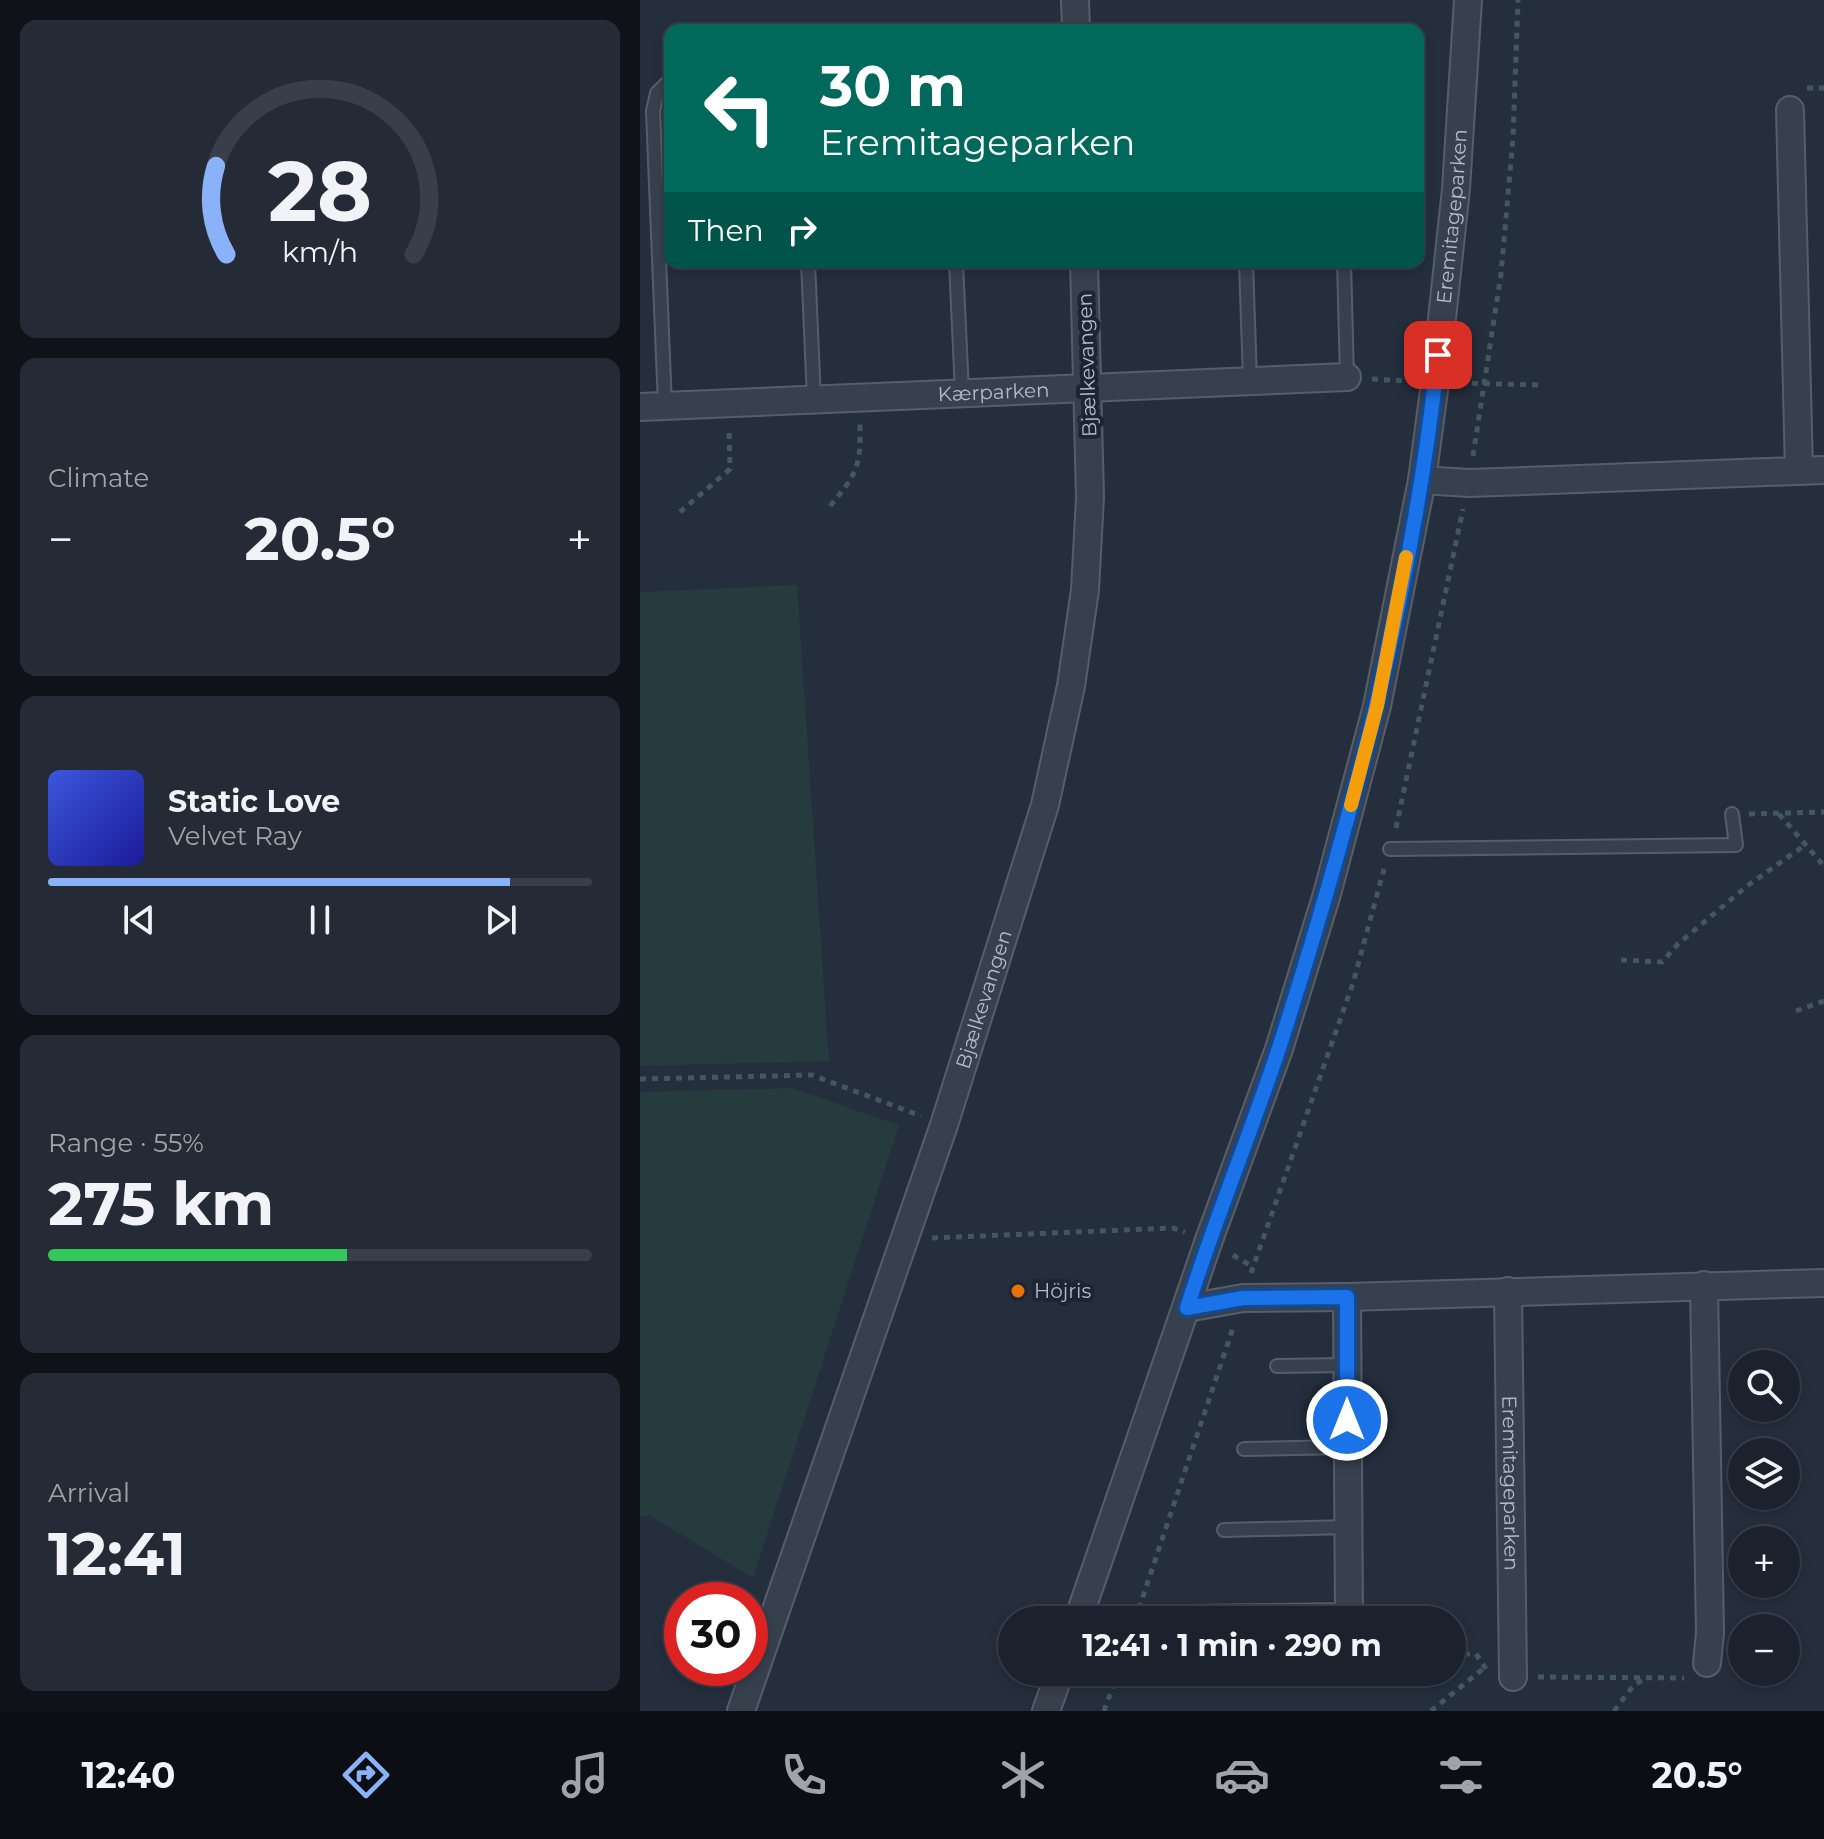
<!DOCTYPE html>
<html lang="en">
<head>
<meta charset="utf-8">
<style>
	:root { --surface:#1b222e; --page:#242a36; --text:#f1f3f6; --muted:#a0a4aa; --line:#393f4a; --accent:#89b2f8 }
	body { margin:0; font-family:Montserrat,sans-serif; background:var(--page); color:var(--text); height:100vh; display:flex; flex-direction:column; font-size:30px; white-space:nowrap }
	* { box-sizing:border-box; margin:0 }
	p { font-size:26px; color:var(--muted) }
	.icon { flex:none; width:44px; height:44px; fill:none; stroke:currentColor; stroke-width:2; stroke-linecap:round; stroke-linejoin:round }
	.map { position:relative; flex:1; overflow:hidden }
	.sheet { display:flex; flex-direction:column; gap:20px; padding:20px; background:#0f1319; width:640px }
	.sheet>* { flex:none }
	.hud { position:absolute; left:24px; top:24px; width:760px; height:244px; border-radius:16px; box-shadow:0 4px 12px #0003,0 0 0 2px var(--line); background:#00695c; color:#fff; overflow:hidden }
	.tools { position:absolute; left:1088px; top:1350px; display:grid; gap:16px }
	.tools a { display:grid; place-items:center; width:72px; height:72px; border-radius:50%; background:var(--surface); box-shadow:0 4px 12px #0003,0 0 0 2px var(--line); font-size:40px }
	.speed { position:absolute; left:24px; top:1582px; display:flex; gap:16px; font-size:40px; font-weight:700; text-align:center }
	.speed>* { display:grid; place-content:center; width:104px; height:104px; border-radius:50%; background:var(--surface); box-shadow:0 4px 12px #0003,0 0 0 2px var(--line); line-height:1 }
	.speed .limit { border:12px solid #d22; background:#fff; color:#111 }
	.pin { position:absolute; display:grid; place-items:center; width:68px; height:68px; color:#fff; margin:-34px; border-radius:16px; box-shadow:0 4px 12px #0006 }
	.me { position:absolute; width:88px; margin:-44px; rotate:0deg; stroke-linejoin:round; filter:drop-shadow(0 0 6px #0008) }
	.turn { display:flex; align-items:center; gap:28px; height:168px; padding:0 24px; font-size:36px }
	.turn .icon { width:104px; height:104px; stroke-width:2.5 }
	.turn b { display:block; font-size:56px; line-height:68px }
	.then { display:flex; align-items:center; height:76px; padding:0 24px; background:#0003; gap:16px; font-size:30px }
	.big { font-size:60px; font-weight:700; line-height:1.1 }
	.sheet .card { flex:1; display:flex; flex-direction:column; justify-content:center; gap:12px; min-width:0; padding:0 28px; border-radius:16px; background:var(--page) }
	.sheet .dial { align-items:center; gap:0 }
	.dial svg { height:208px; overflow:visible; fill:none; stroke:var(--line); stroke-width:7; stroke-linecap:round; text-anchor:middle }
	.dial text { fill:var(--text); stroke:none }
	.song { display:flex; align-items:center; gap:24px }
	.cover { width:96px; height:96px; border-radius:12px; background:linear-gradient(135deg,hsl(230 70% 55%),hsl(240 70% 35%)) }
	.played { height:8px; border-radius:4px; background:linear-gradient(90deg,var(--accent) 85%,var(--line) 85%) }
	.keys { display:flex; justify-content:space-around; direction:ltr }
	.heat { display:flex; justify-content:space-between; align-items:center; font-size:44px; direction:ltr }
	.charge { height:12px; border-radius:6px; background:linear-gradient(90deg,#34c759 55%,var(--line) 0) }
	.trip { position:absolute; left:358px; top:1606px; width:468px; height:80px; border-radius:40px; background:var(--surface); box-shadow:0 4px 12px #0003,0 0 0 2px var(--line); font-weight:700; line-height:80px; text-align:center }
	.tabs { display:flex; height:128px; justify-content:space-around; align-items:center; background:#0b0e12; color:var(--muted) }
	.tabs .icon { width:56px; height:56px }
	.tabs .selected { color:var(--accent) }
	.tabs b { font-size:36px; color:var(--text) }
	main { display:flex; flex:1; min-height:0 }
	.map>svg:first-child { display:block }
</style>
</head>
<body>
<main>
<section class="sheet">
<div class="card dial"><svg viewBox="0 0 100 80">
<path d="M14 69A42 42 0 1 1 86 69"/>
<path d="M14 69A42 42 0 0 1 10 35" stroke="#89b2f8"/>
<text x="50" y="56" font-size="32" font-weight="700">28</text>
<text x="50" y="72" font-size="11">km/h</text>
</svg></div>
<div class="card"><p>Climate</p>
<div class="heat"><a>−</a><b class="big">20.5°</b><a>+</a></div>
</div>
<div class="card">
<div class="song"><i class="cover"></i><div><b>Static Love</b><p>Velvet Ray</p></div></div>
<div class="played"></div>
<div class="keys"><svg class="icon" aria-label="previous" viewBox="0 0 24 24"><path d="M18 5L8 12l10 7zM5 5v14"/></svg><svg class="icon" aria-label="pause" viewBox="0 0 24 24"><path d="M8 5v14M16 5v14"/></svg><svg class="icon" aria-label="next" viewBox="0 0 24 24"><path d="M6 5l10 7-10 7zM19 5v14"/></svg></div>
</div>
<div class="card"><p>Range · 55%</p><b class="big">275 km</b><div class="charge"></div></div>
<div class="card"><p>Arrival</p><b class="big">12:41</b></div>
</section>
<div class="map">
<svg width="1184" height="1711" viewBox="0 0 1184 1711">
	<rect width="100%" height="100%" fill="#242e3d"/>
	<path fill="#263b3e" d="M 157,585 L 189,1061 L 0,1066 L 0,592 Z
		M 152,1088 L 259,1125 L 113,1578 L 9,1515 L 0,1517 L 0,1092 Z"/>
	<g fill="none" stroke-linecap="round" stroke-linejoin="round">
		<defs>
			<path id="lane" d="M 168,262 L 174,400
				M 316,262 L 322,393
				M 606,262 L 610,381
				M 704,262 L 707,377
				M 25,406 L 13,111 L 17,93 L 30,80
				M 750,849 L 1096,845 L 1092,814
				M 637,1366 L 707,1365
				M 604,1449 L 708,1447
				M 584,1530 L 708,1527
				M 550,1612 L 709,1610"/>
			<g id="street">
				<path d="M 435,0 L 436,30"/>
				<path d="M 1150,110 L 1159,471"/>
				<path id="s1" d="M 0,407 L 707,377"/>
				<path d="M 782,480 L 829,483 L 1184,470"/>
				<path d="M 1064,1285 L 1070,1633 L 1067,1663"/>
				<path id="s2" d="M 868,1291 L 873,1677"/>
				<path d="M 707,1297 L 709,1620"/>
				<path d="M 547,1308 L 603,1298 L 707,1297 L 1184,1283"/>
				<path id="s3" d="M 438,1620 L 569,1240 L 639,1049 L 687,894 L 737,706 L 782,480 L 795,383 L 816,189 L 828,0"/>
				<path id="s4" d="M 101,1711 L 304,1125 L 405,805 L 431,686 L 445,590 L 450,497 L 444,262"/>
				<path d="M 406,1711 L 420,1672"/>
			</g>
		</defs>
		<use href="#lane" stroke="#565e6b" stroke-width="16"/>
		<use href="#street" stroke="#565e6b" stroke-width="30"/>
		<path stroke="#43585b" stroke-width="5" stroke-dasharray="6 6" stroke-linecap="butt" d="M 1167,88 L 1184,88
			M 732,379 L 770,381
			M 820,383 L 900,385
			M 833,456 L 861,274 L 873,138 L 878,0
			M 190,506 C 217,474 221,466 220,424
			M 40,512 L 90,469 L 89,428
			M 1109,814 L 1184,812
			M 1139,814 L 1184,866
			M 756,828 L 823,509
			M 981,960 L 1022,962 L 1038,944 L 1107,886 L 1165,845
			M 1156,1011 L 1184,1001
			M 0,1079 L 172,1075 L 281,1116
			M 292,1238 L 533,1228 L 545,1232
			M 593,1255 L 613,1267
			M 611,1273 L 713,983 L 744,869
			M 495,1620 L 593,1328
			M 812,1654 L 836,1654 L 846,1669
			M 898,1677 L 1044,1678
			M 464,1711 L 478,1672
			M 791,1711 L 844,1668
			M 974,1711 L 993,1686 L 1004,1679"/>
		<use href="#lane" stroke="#37404d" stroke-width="12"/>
		<use href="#street" stroke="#37404d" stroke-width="26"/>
	</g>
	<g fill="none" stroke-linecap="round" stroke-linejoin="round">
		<defs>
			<path id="route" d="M 707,1420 L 707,1297 L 603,1298 L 547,1308 C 575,1219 611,1133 640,1045 C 712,820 773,590 798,355"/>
		</defs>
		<use href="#route" stroke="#114b97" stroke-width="20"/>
		<use href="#route" stroke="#1a73e8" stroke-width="14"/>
		<path stroke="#f59e0b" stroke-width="14" d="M 711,805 L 737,706 L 766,557"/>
	</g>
	<circle fill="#e8710a" stroke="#1d2532" stroke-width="3" cx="378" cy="1291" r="8"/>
	<g text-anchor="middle" stroke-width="8" stroke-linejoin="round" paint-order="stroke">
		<g font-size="20" fill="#b3bbc9" stroke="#1d2532">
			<text dy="7" stroke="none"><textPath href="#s3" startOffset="1458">Eremitageparken</textPath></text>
			<text transform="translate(447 365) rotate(-92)" y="7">Bjælkevangen</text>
			<text dy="7" stroke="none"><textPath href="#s1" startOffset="354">Kærparken</textPath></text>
			<text dy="7" stroke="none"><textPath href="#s4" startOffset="752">Bjælkevangen</textPath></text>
			<text dy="7" stroke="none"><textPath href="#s2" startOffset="192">Eremitageparken</textPath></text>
		</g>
		<g font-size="20" fill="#b3bbc9" stroke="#1d2532" text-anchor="start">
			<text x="394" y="1298">Höjris</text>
		</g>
	</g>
</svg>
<div class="tools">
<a><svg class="icon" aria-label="search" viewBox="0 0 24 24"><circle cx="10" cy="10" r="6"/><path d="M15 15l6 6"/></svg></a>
<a><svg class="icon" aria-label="layers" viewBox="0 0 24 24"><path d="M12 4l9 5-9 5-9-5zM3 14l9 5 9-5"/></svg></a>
<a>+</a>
<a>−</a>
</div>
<div class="speed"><div class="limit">30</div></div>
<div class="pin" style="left:798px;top:355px;background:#d93025"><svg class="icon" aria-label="arrive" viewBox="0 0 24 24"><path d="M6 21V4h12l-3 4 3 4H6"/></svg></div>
<svg class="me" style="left:707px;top:1420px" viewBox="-20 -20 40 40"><circle r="17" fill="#1a73e8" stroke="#fff" stroke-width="3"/><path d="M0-11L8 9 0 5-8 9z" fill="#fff"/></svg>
<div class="trip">12:41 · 1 min · 290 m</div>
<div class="hud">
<div class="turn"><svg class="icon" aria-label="left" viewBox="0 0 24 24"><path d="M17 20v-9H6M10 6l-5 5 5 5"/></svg><div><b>30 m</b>Eremitageparken</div></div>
<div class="then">Then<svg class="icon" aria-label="right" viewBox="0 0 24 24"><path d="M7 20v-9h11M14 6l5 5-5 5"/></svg></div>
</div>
</div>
</main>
<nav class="tabs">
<b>12:40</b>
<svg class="icon selected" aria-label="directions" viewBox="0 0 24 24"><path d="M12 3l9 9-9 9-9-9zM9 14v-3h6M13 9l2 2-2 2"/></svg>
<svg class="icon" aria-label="music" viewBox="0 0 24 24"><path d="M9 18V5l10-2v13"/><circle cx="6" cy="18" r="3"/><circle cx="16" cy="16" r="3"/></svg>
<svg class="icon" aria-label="phone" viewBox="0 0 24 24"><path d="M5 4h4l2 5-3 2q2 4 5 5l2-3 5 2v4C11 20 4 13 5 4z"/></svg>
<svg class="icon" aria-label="climate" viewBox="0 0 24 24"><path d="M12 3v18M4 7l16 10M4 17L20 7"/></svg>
<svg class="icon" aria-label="car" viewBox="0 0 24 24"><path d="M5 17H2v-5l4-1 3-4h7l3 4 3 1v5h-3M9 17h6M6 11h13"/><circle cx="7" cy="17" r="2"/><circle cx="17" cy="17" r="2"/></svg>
<svg class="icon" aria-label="filters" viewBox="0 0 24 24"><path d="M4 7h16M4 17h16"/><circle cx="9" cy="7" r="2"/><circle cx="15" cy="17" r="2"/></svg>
<b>20.5°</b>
</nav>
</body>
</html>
